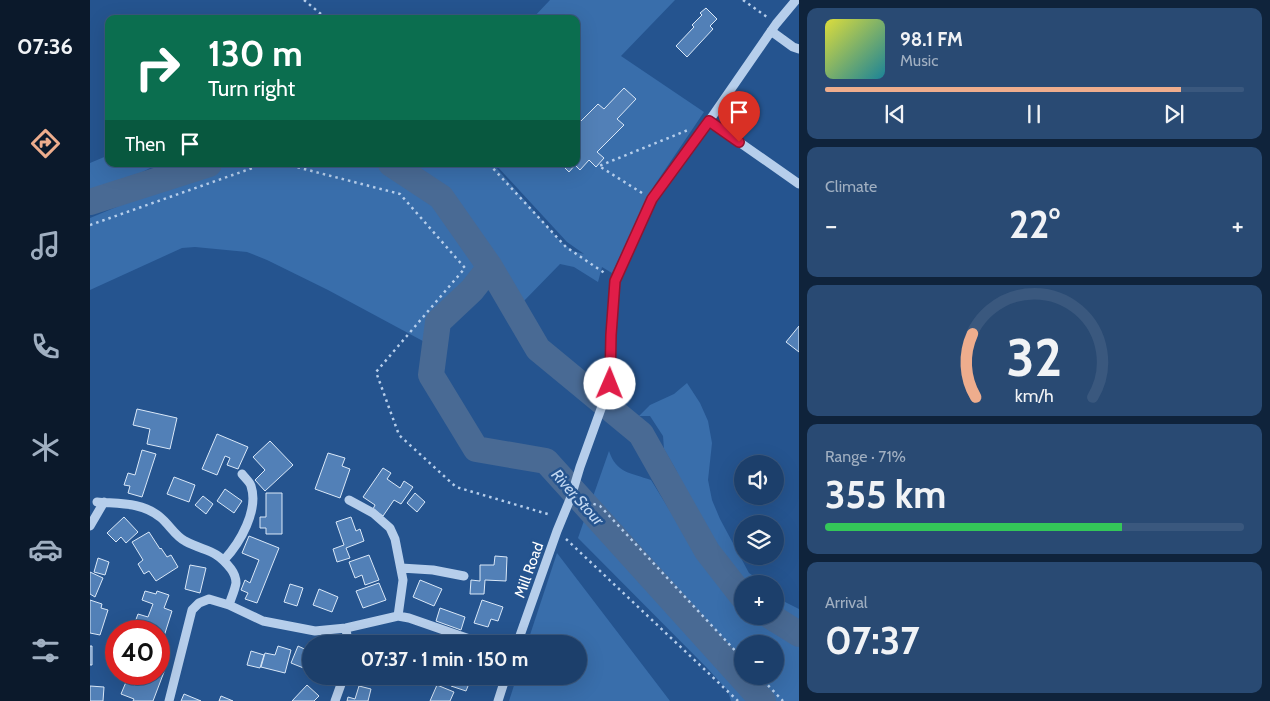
<!DOCTYPE html>
<html lang="en">
<head>
<meta charset="utf-8">
<style>
	:root { --surface:#1c3f6b; --page:#294a73; --text:#f1f3f6; --muted:#a0afc1; --line:#3a587e; --accent:#eead8d }
	body { margin:0; font-family:Cabin,sans-serif; background:var(--page); color:var(--text); height:100vh; display:flex; flex-direction:column; font-size:19px; white-space:nowrap }
	* { box-sizing:border-box; margin:0 }
	p { font-size:16px; color:var(--muted) }
	.icon { flex:none; width:28px; height:28px; fill:none; stroke:currentColor; stroke-width:2; stroke-linecap:round; stroke-linejoin:round }
	.map { position:relative; flex:1; overflow:hidden }
	.drawer { display:flex; flex-direction:column; gap:8px; padding:8px; background:#0f233b; width:471px }
	.drawer>* { flex:none }
	.banner { position:absolute; left:15px; top:15px; width:475px; height:152px; border-radius:10px; box-shadow:0 5px 20px #0002,0 0 0 1px var(--line); background:#0b6e4f; color:#fff; overflow:hidden }
	.controls { position:absolute; left:644px; top:455px; display:grid; gap:10px }
	.controls a { display:grid; place-items:center; width:50px; height:50px; border-radius:50%; background:var(--surface); box-shadow:0 5px 20px #0002,0 0 0 1px var(--line); font-size:25px }
	.speed { position:absolute; left:15px; top:620px; display:flex; gap:10px; font-size:25px; font-weight:700; text-align:center }
	.speed>* { display:grid; place-content:center; width:65px; height:65px; border-radius:50%; background:var(--surface); box-shadow:0 5px 20px #0002,0 0 0 1px var(--line); line-height:1 }
	.speed .limit { border:8px solid #d22; background:#fff; color:#111 }
	.pin { position:absolute; display:grid; place-items:center; width:42px; height:42px; color:#fff; margin:-51px -21px; border-radius:50% 50% 50% 0; rotate:-45deg; box-shadow:0 0 5px #0007 }
	.pin .icon { rotate:45deg }
	.me { position:absolute; width:55px; margin:-28px; rotate:1deg; stroke-linejoin:round; filter:drop-shadow(0 0 4px #0008) }
	.turn { display:flex; align-items:center; gap:18px; height:105px; padding:0 20px; font-size:22px }
	.turn .icon { width:65px; height:65px; stroke-width:2.5 }
	.turn b { display:block; font-size:35px; line-height:42px }
	.then { display:flex; align-items:center; height:48px; padding:0 20px; background:#0003; gap:10px; font-size:19px }
	.big { font-size:38px; font-weight:800; line-height:1.1 }
	.drawer .tile { flex:1; display:flex; flex-direction:column; justify-content:center; gap:8px; min-width:0; padding:0 18px; border-radius:10px; background:var(--page) }
	.drawer .dial { align-items:center; gap:0 }
	.dial svg { height:130px; overflow:visible; fill:none; stroke:var(--line); stroke-width:7; stroke-linecap:round; text-anchor:middle }
	.dial text { fill:var(--text); stroke:none }
	.song { display:flex; align-items:center; gap:15px }
	.cover { width:60px; height:60px; border-radius:8px; background:linear-gradient(135deg,hsl(60 70% 55%),hsl(190 70% 35%)) }
	.played { height:5px; border-radius:2px; background:linear-gradient(90deg,var(--accent) 85%,var(--line) 85%) }
	.keys { display:flex; justify-content:space-around; direction:ltr }
	.heat { display:flex; justify-content:space-between; align-items:center; font-size:28px; direction:ltr }
	.charge { height:8px; border-radius:4px; background:linear-gradient(90deg,#34c759 71%,var(--line) 0) }
	.trip { position:absolute; left:212px; top:635px; width:285px; height:50px; border-radius:25px; background:var(--surface); box-shadow:0 5px 20px #0002,0 0 0 1px var(--line); font-weight:800; line-height:50px; text-align:center }
	main { display:flex; flex:1; min-height:0 }
	.tabs { display:flex; flex-direction:column; width:90px; justify-content:space-around; align-items:center; background:#0b192b; color:var(--muted) }
	.tabs .icon { width:35px; height:35px }
	.tabs .on { color:var(--accent) }
	.tabs b { font-size:22px; color:var(--text) }
	.map>svg:first-child { display:block }
</style>
</head>
<body>
<main>
<nav class="tabs">
<b>07:36</b>
<svg class="icon on" aria-label="directions" viewBox="0 0 24 24"><path d="M12 3l9 9-9 9-9-9zM9 14v-3h6M13 9l2 2-2 2"/></svg>
<svg class="icon" aria-label="music" viewBox="0 0 24 24"><path d="M9 18V5l10-2v13"/><circle cx="6" cy="18" r="3"/><circle cx="16" cy="16" r="3"/></svg>
<svg class="icon" aria-label="phone" viewBox="0 0 24 24"><path d="M5 4h4l2 5-3 2q2 4 5 5l2-3 5 2v4C11 20 4 13 5 4z"/></svg>
<svg class="icon" aria-label="climate" viewBox="0 0 24 24"><path d="M12 3v18M4 7l16 10M4 17L20 7"/></svg>
<svg class="icon" aria-label="car" viewBox="0 0 24 24"><path d="M5 17H2v-5l4-1 3-4h7l3 4 3 1v5h-3M9 17h6M6 11h13"/><circle cx="7" cy="17" r="2"/><circle cx="17" cy="17" r="2"/></svg>
<svg class="icon" aria-label="filters" viewBox="0 0 24 24"><path d="M4 7h16M4 17h16"/><circle cx="9" cy="7" r="2"/><circle cx="15" cy="17" r="2"/></svg>
</nav>
<div class="map">
<svg width="709" height="701" viewBox="0 0 709 701">
	<rect width="100%" height="100%" fill="#25548f"/>
	<path fill="#396eab" d="M 460,0 L 585,0 L 531,56 L 614,112 L 564,186 L 522,273 L 512,267 L 508,282 L 484,267 L 470,264 L 431,304 L 421,292 L 415,278 L 406,264 L 362,207 L 340,183 L 314,164 L 403,164 L 471,242 L 483,251 L 494,254 L 477,242 L 405,164 L 486,164 L 486,19 L 442,19 Z
		M 19,155 L 19,164 L 71,164 L 62,167 L 0,199 L 0,163 Z
		M 135,164 L 289,164 L 309,172 L 330,186 L 347,204 L 405,287 L 368,302 L 361,308 L 344,347 L 238,290 L 177,260 L 157,252 L 105,247 L 92,248 L 0,290 L 0,218 L 36,203 L 72,179 L 98,171 Z
		M 597,383 L 610,403 L 618,421 L 622,443 L 618,480 L 622,500 L 630,519 L 659,573 L 672,582 L 671,584 L 652,584 L 652,590 L 647,585 L 626,553 L 598,499 L 586,470 L 574,449 L 573,436 L 560,416 L 549,416 L 560,405 L 584,394 Z
		M 519,451 C 526,473 541,473 561,480 L 606,553 L 631,586 L 652,603 L 652,616 L 669,616 L 709,642 L 709,701 L 681,701 L 658,676 L 685,676 L 685,644 L 652,644 L 652,670 L 514,518 L 503,513 L 502,526 L 662,701 L 641,701 L 638,691 L 618,669 L 488,538 L 497,512 L 502,512 L 499,508 Z
		M 467,553 L 580,701 L 419,701 L 427,676 L 489,676 L 489,644 L 437,644 Z
		M 685,597 L 709,609 L 709,630 L 685,615 Z"/>
	<g fill="none" stroke-linecap="round" stroke-linejoin="round">
		<path stroke="#496a94" stroke-width="26" d="M 301,164 L 351,197 L 400,267 L 448,349 L 551,434 L 617,551 L 652,596
			M 0,202 L 119,164
			M 400,267 L 382,290 L 348,322 L 341,375 L 386,449 L 456,461 L 673,701
			M 680,616 L 709,634"/>
	</g>
	<path fill="#5280b7" stroke="#dae8f8" d="M 616,8 L 627,19 L 620,26 L 623,29 L 597,57 L 586,46 L 604,27 L 602,25 L 612,15 L 610,13 Z
		M 534,88 L 546,99 L 527,119 L 534,125 L 507,152 L 514,158 L 506,167 L 499,160 L 490,170 L 485,165 L 479,172 L 471,164 L 486,164 L 486,126 L 508,104 L 514,109 Z
		M 709,326 L 709,352 L 696,342 Z
		M 47,409 L 87,418 L 80,449 L 57,444 L 60,429 L 43,425 Z
		M 127,434 L 158,447 L 148,469 L 137,465 L 140,458 L 135,456 L 127,475 L 112,469 Z
		M 180,441 L 203,465 L 175,491 L 165,480 L 175,470 L 163,457 Z
		M 52,450 L 66,454 L 52,497 L 38,493 L 40,486 L 34,485 L 38,473 L 45,475 Z
		M 238,453 L 255,458 L 252,466 L 260,469 L 250,498 L 225,489 Z
		M 293,468 L 301,473 L 297,479 L 310,488 L 314,481 L 323,487 L 311,504 L 304,500 L 293,516 L 283,509 L 285,505 L 273,497 Z
		M 84,477 L 105,485 L 99,502 L 77,494 Z
		M 135,489 L 152,501 L 144,513 L 127,501 Z
		M 176,493 L 192,493 L 192,534 L 176,534 L 176,528 L 170,528 L 170,517 L 176,517 Z
		M 325,493 L 335,502 L 327,512 L 317,503 Z
		M 113,496 L 123,504 L 116,514 L 105,505 Z
		M 34,517 L 48,532 L 36,543 L 31,537 L 26,542 L 17,533 Z
		M 261,517 L 266,531 L 270,529 L 274,541 L 256,548 L 260,558 L 247,562 L 243,549 L 254,545 L 246,522 Z
		M 59,532 L 70,549 L 71,548 L 77,557 L 81,555 L 88,567 L 66,581 L 59,571 L 54,574 L 48,564 L 53,560 L 42,542 Z
		M 159,536 L 189,548 L 167,603 L 155,599 L 158,593 L 151,590 L 155,580 L 160,583 L 169,560 L 152,553 Z
		M 279,555 L 289,580 L 275,585 L 272,575 L 265,578 L 259,562 Z
		M 405,556 L 417,557 L 416,581 L 395,580 L 394,594 L 380,594 L 381,580 L 390,581 L 390,565 L 404,565 Z
		M 8,558 L 19,562 L 15,575 L 4,572 Z
		M 100,565 L 116,568 L 110,593 L 95,589 Z
		M 0,572 L 13,578 L 5,597 L 0,594 Z
		M 330,580 L 352,589 L 344,606 L 323,597 Z
		M 289,583 L 296,600 L 273,608 L 266,591 Z
		M 200,584 L 213,588 L 207,606 L 194,602 Z
		M 229,589 L 248,597 L 242,612 L 223,605 Z
		M 55,591 L 66,594 L 67,591 L 79,595 L 74,608 L 82,611 L 70,649 L 69,631 L 54,631 L 55,629 L 44,625 L 48,614 L 58,617 L 63,604 L 52,600 Z
		M 0,600 L 12,604 L 11,608 L 18,610 L 10,635 L 0,633 Z
		M 392,600 L 413,607 L 408,621 L 401,619 L 398,627 L 384,623 Z
		M 350,608 L 375,617 L 371,630 L 346,621 Z
		M 0,646 L 2,646 L 2,665 L 0,665 Z
		M 188,646 L 201,650 L 195,673 L 171,667 L 175,653 L 185,655 Z
		M 208,646 L 221,652 L 221,671 L 201,663 Z
		M 161,651 L 174,655 L 170,668 L 157,665 Z
		M 69,661 L 77,664 L 63,701 L 43,701 L 44,699 L 31,694 L 36,682 L 45,685 L 50,674 L 69,674 Z
		M 364,676 L 382,676 L 376,691 L 361,686 Z
		M 217,685 L 229,696 L 224,701 L 202,701 Z
		M 347,685 L 364,692 L 360,701 L 340,701 Z
		M 0,686 L 14,687 L 13,701 L 0,701 Z
		M 269,686 L 281,689 L 278,701 L 257,701 L 258,697 L 265,699 Z
		M 94,694 L 111,701 L 91,701 Z
		M 131,696 L 143,701 L 129,701 Z"/>
	<g fill="none" stroke-linecap="round" stroke-linejoin="round">
		<path stroke="#b6ceeb" stroke-width="2.5" stroke-dasharray="2.5 4" stroke-linecap="butt" d="M 214,0 L 237,19
			M 653,0 L 677,17
			M 195,164 L 310,194 L 375,268 L 286,372 L 309,435 L 366,487 L 461,515
			M 399,164 L 476,247 L 516,274
			M 552,193 L 509,166 L 598,130
			M 0,225 L 174,164
			M 491,500 L 510,506 L 652,658
			M 476,539 L 648,701
			M 669,676 L 693,701"/>
		<path stroke="#b6ceeb" stroke-width="9" d="M 681,31 L 703,47 L 709,49
			M 619,121 L 709,184
			M 259,500 L 283,513 L 300,528 L 305,539 L 313,580 L 308,616
			M 7,502 C 29,504 52,502 70,517 C 79,524 85,536 95,541 C 115,552 125,548 141,569 C 144,573 146,578 146,583 C 145,590 141,598 139,605
			M 0,526 L 14,502
			M 134,560 C 150,543 169,510 161,486 C 160,482 155,478 152,474
			M 311,568 L 343,570 L 374,576
			M 256,628 L 258,644
			M 427,644 L 467,531 L 481,497 L 490,467 L 520,384 L 521,335 L 525,281 L 562,199 L 619,121 L 686,24 L 706,0
			M 79,701 L 102,610 L 109,603 L 119,599 L 139,605 L 173,621 L 225,631 L 256,628 L 308,616 L 319,618 L 394,644
			M 245,701 L 254,676
			M 408,701 L 416,676"/>
	</g>
	<g fill="none" stroke-linecap="round" stroke-linejoin="round">
		<defs>
			<path id="route" d="M 520,384 L 521,335 L 525,281 L 562,199 L 619,121 L 649,142"/>
		</defs>
		<use href="#route" stroke="#92132f" stroke-width="12"/>
		<use href="#route" stroke="#e11d48" stroke-width="9"/>
	</g>
	<g text-anchor="middle" stroke-width="5" stroke-linejoin="round" paint-order="stroke">
		<g font-size="15" fill="#fff" stroke="#25548f">
			<text transform="translate(439 570) rotate(-70)" y="5">Mill Road</text>
		</g>
		<g font-size="16" font-style="italic" fill="#c2d8f2" stroke="#25548f">
			<text transform="translate(488 497) rotate(48)" y="6">River Stour</text>
		</g>
	</g>
</svg>
<div class="controls">
<a><svg class="icon" aria-label="sound" viewBox="0 0 24 24"><path d="M4 9h4l5-4v14l-5-4H4zM17 9q2 3 0 6"/></svg></a>
<a><svg class="icon" aria-label="layers" viewBox="0 0 24 24"><path d="M12 4l9 5-9 5-9-5zM3 14l9 5 9-5"/></svg></a>
<a>+</a>
<a>−</a>
</div>
<div class="speed"><div class="limit">40</div></div>
<div class="pin" style="left:649px;top:142px;background:#d93025"><svg class="icon" aria-label="arrive" viewBox="0 0 24 24"><path d="M6 21V4h12l-3 4 3 4H6"/></svg></div>
<svg class="me" style="left:520px;top:384px" viewBox="-20 -20 40 40"><circle r="19" fill="#fff"/><path d="M0-13L10 11 0 6-10 11z" fill="#e11d48"/></svg>
<div class="trip">07:37 · 1 min · 150 m</div>
<div class="banner">
<div class="turn"><svg class="icon" aria-label="right" viewBox="0 0 24 24"><path d="M7 20v-9h11M14 6l5 5-5 5"/></svg><div><b>130 m</b>Turn right</div></div>
<div class="then">Then<svg class="icon" aria-label="arrive" viewBox="0 0 24 24"><path d="M6 21V4h12l-3 4 3 4H6"/></svg></div>
</div>
</div>
<section class="drawer">
<div class="tile">
<div class="song"><i class="cover"></i><div><b>98.1 FM</b><p>Music</p></div></div>
<div class="played"></div>
<div class="keys"><svg class="icon" aria-label="previous" viewBox="0 0 24 24"><path d="M18 5L8 12l10 7zM5 5v14"/></svg><svg class="icon" aria-label="pause" viewBox="0 0 24 24"><path d="M8 5v14M16 5v14"/></svg><svg class="icon" aria-label="next" viewBox="0 0 24 24"><path d="M6 5l10 7-10 7zM19 5v14"/></svg></div>
</div>
<div class="tile"><p>Climate</p>
<div class="heat"><a>−</a><b class="big">22°</b><a>+</a></div>
</div>
<div class="tile dial"><svg viewBox="0 0 100 80">
<path d="M14 69A42 42 0 1 1 86 69"/>
<path d="M14 69A42 42 0 0 1 12 30" stroke="#eead8d"/>
<text x="50" y="56" font-size="32" font-weight="700">32</text>
<text x="50" y="72" font-size="11">km/h</text>
</svg></div>
<div class="tile"><p>Range · 71%</p><b class="big">355 km</b><div class="charge"></div></div>
<div class="tile"><p>Arrival</p><b class="big">07:37</b></div>
</section>
</main>
</body>
</html>
